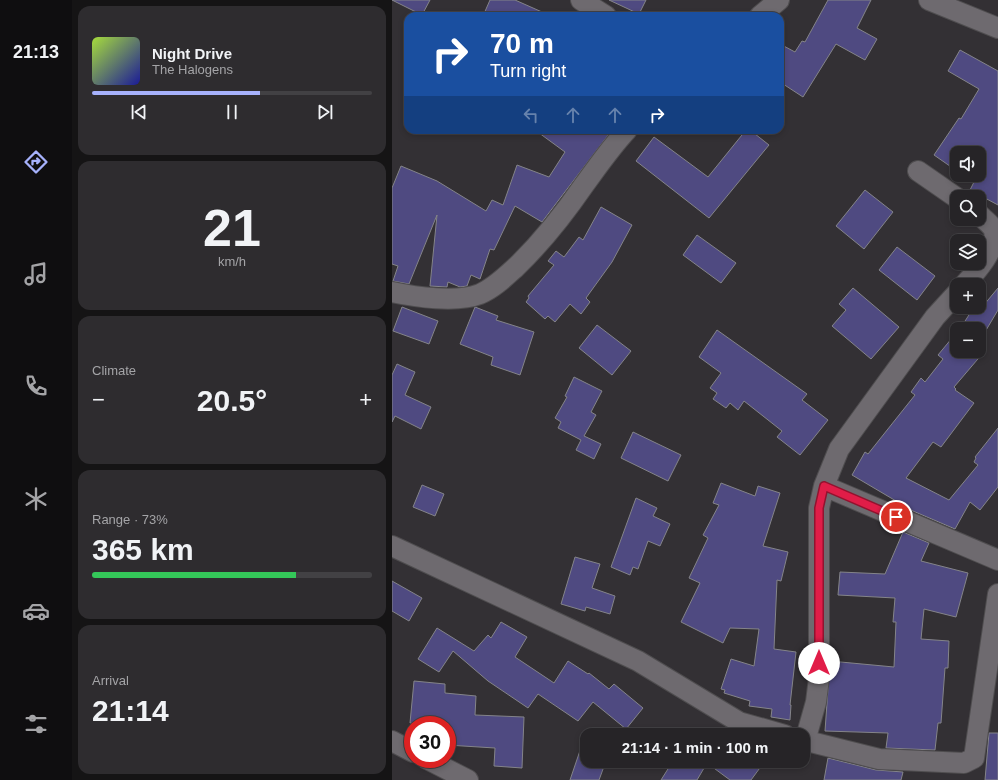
<!DOCTYPE html>
<html lang="en">
<head>
<meta charset="utf-8">
<style>
	:root { --surface:#262427; --page:#2e2c2f; --text:#f1f3f6; --muted:#a4a4a7; --line:#424144; --accent:#a6b1fc }
	body { margin:0; font-family:Arial,sans-serif; background:var(--page); color:var(--text); height:100vh; display:flex; flex-direction:column; font-size:15px; white-space:nowrap }
	* { box-sizing:border-box; margin:0 }
	p { font-size:13px; color:var(--muted) }
	.icon { flex:none; width:22px; height:22px; fill:none; stroke:currentColor; stroke-width:2; stroke-linecap:round; stroke-linejoin:round }
	.map { position:relative; flex:1; overflow:hidden }
	.details { display:flex; flex-direction:column; gap:6px; padding:6px; background:#151415; width:320px }
	.details>* { flex:none }
	.top-card { position:absolute; left:12px; top:12px; width:380px; height:122px; border-radius:12px; box-shadow:0 2px 6px #0003,0 0 0 1px var(--line); background:#1a4fa0; color:#fff; overflow:hidden }
	.tools { position:absolute; left:558px; top:146px; display:grid; gap:8px }
	.tools a { display:grid; place-items:center; width:36px; height:36px; border-radius:8px; background:var(--surface); box-shadow:0 2px 6px #0003,0 0 0 1px var(--line); font-size:20px }
	.speed { position:absolute; left:12px; top:716px; display:flex; gap:8px; font-size:20px; font-weight:700; text-align:center }
	.speed>* { display:grid; place-content:center; width:52px; height:52px; border-radius:50%; background:var(--surface); box-shadow:0 2px 6px #0003,0 0 0 1px var(--line); line-height:1 }
	.speed .limit { border:6px solid #d22; background:#fff; color:#111 }
	.pin { position:absolute; display:grid; place-items:center; width:34px; height:34px; color:#fff; margin:-17px; border:2px solid #fff; border-radius:50%; box-shadow:0 1px 4px #0007 }
	.me { position:absolute; width:44px; margin:-22px; rotate:0deg; stroke-linejoin:round; filter:drop-shadow(0 0 3px #0008) }
	.turn { display:flex; align-items:center; gap:14px; height:84px; padding:0 20px; font-size:18px }
	.turn .icon { width:52px; height:52px; stroke-width:2.5 }
	.turn b { display:block; font-size:28px; line-height:34px }
	.lanes { display:flex; align-items:center; height:38px; padding:0 20px; background:#0003; justify-content:center; gap:20px; direction:ltr }
	.lanes .off { opacity:.35 }
	.big { font-size:30px; font-weight:600; line-height:1.1 }
	.details .widget { flex:1; display:flex; flex-direction:column; justify-content:center; gap:6px; min-width:0; padding:0 14px; border-radius:12px; background:var(--page) }
	.details .dial { align-items:center; gap:0 }
	.dial b { font-size:52px; line-height:1 }
	.song { display:flex; align-items:center; gap:12px }
	.cover { width:48px; height:48px; border-radius:6px; background:linear-gradient(135deg,hsl(80 70% 55%),hsl(240 70% 35%)) }
	.played { height:4px; border-radius:2px; background:linear-gradient(90deg,var(--accent) 60%,var(--line) 60%) }
	.keys { display:flex; justify-content:space-around; direction:ltr }
	.heat { display:flex; justify-content:space-between; align-items:center; font-size:22px; direction:ltr }
	.charge { height:6px; border-radius:3px; background:linear-gradient(90deg,#34c759 73%,var(--line) 0) }
	.trip { position:absolute; left:188px; top:728px; width:230px; height:40px; border-radius:12px; background:var(--surface); box-shadow:0 2px 6px #0003,0 0 0 1px var(--line); font-weight:600; line-height:40px; text-align:center }
	main { display:flex; flex:1; min-height:0 }
	.menu { display:flex; flex-direction:column; width:72px; justify-content:space-around; align-items:center; background:#0f0e10; color:var(--muted) }
	.menu .icon { width:28px; height:28px }
	.menu .selected { color:var(--accent) }
	.menu b { font-size:18px; color:var(--text) }
	.map>svg:first-child { display:block }
</style>
</head>
<body>
<main>
<nav class="menu">
<b>21:13</b>
<svg class="icon selected" aria-label="directions" viewBox="0 0 24 24"><path d="M12 3l9 9-9 9-9-9zM9 14v-3h6M13 9l2 2-2 2"/></svg>
<svg class="icon" aria-label="music" viewBox="0 0 24 24"><path d="M9 18V5l10-2v13"/><circle cx="6" cy="18" r="3"/><circle cx="16" cy="16" r="3"/></svg>
<svg class="icon" aria-label="phone" viewBox="0 0 24 24"><path d="M5 4h4l2 5-3 2q2 4 5 5l2-3 5 2v4C11 20 4 13 5 4z"/></svg>
<svg class="icon" aria-label="climate" viewBox="0 0 24 24"><path d="M12 3v18M4 7l16 10M4 17L20 7"/></svg>
<svg class="icon" aria-label="car" viewBox="0 0 24 24"><path d="M5 17H2v-5l4-1 3-4h7l3 4 3 1v5h-3M9 17h6M6 11h13"/><circle cx="7" cy="17" r="2"/><circle cx="17" cy="17" r="2"/></svg>
<svg class="icon" aria-label="filters" viewBox="0 0 24 24"><path d="M4 7h16M4 17h16"/><circle cx="9" cy="7" r="2"/><circle cx="15" cy="17" r="2"/></svg>
</nav>
<section class="details">
<div class="widget">
<div class="song"><i class="cover"></i><div><b>Night Drive</b><p>The Halogens</p></div></div>
<div class="played"></div>
<div class="keys"><svg class="icon" aria-label="previous" viewBox="0 0 24 24"><path d="M18 5L8 12l10 7zM5 5v14"/></svg><svg class="icon" aria-label="pause" viewBox="0 0 24 24"><path d="M8 5v14M16 5v14"/></svg><svg class="icon" aria-label="next" viewBox="0 0 24 24"><path d="M6 5l10 7-10 7zM19 5v14"/></svg></div>
</div>
<div class="widget dial"><b>21</b><p>km/h</p></div>
<div class="widget"><p>Climate</p>
<div class="heat"><a>−</a><b class="big">20.5°</b><a>+</a></div>
</div>
<div class="widget"><p>Range · 73%</p><b class="big">365 km</b><div class="charge"></div></div>
<div class="widget"><p>Arrival</p><b class="big">21:14</b></div>
</section>
<div class="map">
<svg width="606" height="780" viewBox="0 0 606 780">
	<rect width="100%" height="100%" fill="#333034"/>
	<path fill="#4f4a81" stroke="#848489" d="M 0,0 L 38,0 L 30,15 Z
		M 98,0 L 123,0 L 159,16 L 91,16 Z
		M 217,0 L 254,0 L 247,14 Z
		M 436,0 L 479,0 L 465,28 L 485,39 L 473,60 L 444,44 L 411,97 L 388,82 L 388,44 L 403,52 L 410,41 L 413,42 Z
		M 568,50 L 606,71 L 606,205 L 578,190 L 582,182 L 572,175 L 587,175 L 587,153 L 565,153 L 565,171 L 542,155 L 567,118 L 569,119 L 587,89 L 556,71 Z
		M 143,130 L 220,130 L 150,222 L 123,206 L 102,250 L 98,249 L 88,279 L 79,275 L 75,286 L 68,287 L 56,282 L 55,287 L 38,286 L 45,215 L 17,284 L 1,281 L 6,266 L 0,264 L 0,188 L 9,166 L 45,181 L 94,211 L 100,200 L 111,205 L 125,165 L 157,177 L 173,152 Z
		M 354,130 L 358,130 L 377,145 L 317,218 L 244,161 L 262,137 L 316,177 Z
		M 473,190 L 501,212 L 472,249 L 444,226 Z
		M 209,207 L 240,225 L 220,262 L 194,298 L 198,302 L 189,314 L 178,304 L 163,322 L 156,316 L 153,319 L 134,302 L 137,298 L 136,296 L 162,265 L 156,261 L 164,251 L 172,257 L 187,237 L 191,240 Z
		M 305,235 L 344,263 L 329,283 L 291,255 Z
		M 505,247 L 543,276 L 525,300 L 487,270 Z
		M 461,288 L 507,327 L 479,359 L 440,326 L 454,310 L 447,304 Z
		M 606,288 L 606,310 L 587,342 L 587,329 L 568,329 L 582,307 L 587,307 L 587,304 L 591,306 Z
		M 10,307 L 46,321 L 37,344 L 1,331 Z
		M 83,307 L 106,316 L 104,320 L 142,332 L 128,375 L 99,365 L 101,357 L 68,344 Z
		M 205,325 L 239,351 L 220,375 L 187,348 Z
		M 325,330 L 415,394 L 410,400 L 436,420 L 408,455 L 385,437 L 390,431 L 352,401 L 346,410 L 338,403 L 334,408 L 321,399 L 325,393 L 318,388 L 329,373 L 307,357 Z
		M 565,332 L 565,351 L 587,351 L 587,350 L 591,353 L 562,387 L 564,389 L 563,390 L 582,403 L 549,447 L 541,442 L 514,478 L 557,500 L 586,465 L 582,462 L 584,458 L 583,457 L 606,428 L 606,487 L 588,510 L 578,502 L 563,529 L 521,511 L 460,475 L 473,452 L 476,454 L 523,395 L 519,392 L 529,378 L 533,382 L 551,359 L 546,355 Z
		M 5,364 L 23,372 L 13,395 L 39,407 L 29,429 L 3,416 L 0,422 L 0,375 Z
		M 182,377 L 210,391 L 199,412 L 204,415 L 192,436 L 209,444 L 202,459 L 184,450 L 189,440 L 166,428 L 169,422 L 163,418 L 175,397 L 173,396 Z
		M 241,432 L 289,455 L 276,481 L 229,458 Z
		M 329,483 L 363,496 L 366,486 L 388,493 L 371,546 L 396,552 L 389,581 L 385,580 L 382,649 L 404,652 L 398,705 L 399,705 L 398,720 L 379,717 L 380,709 L 357,706 L 358,701 L 332,693 L 333,690 L 329,689 L 339,659 L 362,666 L 367,629 L 338,628 L 331,643 L 289,622 L 308,583 L 297,578 L 316,538 L 311,535 L 327,505 L 321,503 Z
		M 30,485 L 52,494 L 43,516 L 21,507 Z
		M 244,498 L 265,508 L 261,516 L 278,524 L 268,546 L 256,541 L 246,569 L 241,567 L 238,575 L 219,567 Z
		M 511,532 L 537,543 L 529,561 L 576,573 L 564,617 L 532,609 L 529,639 L 557,641 L 556,668 L 553,668 L 549,723 L 546,723 L 543,750 L 494,748 L 496,733 L 433,731 L 438,661 L 502,667 L 504,622 L 501,622 L 503,598 L 446,595 L 448,572 L 493,574 Z
		M 183,557 L 208,564 L 200,588 L 223,596 L 218,614 L 194,607 L 193,611 L 169,604 Z
		M 0,581 L 30,598 L 17,621 L 0,611 Z
		M 109,622 L 135,637 L 123,657 L 162,683 L 176,661 L 196,674 L 197,673 L 217,689 L 222,684 L 251,708 L 234,729 L 201,702 L 186,721 L 146,694 L 136,708 L 96,681 L 61,651 L 47,672 L 26,659 L 45,628 L 82,651 L 96,635 L 99,638 Z
		M 22,681 L 53,684 L 53,693 L 84,696 L 83,715 L 132,717 L 130,768 L 102,766 L 103,748 L 55,745 L 55,725 L 18,723 Z
		M 597,733 L 606,733 L 606,780 L 593,780 Z
		M 193,736 L 195,736 L 195,761 L 214,761 L 207,780 L 178,780 Z
		M 436,758 L 484,770 L 511,772 L 509,780 L 432,780 Z
		M 281,761 L 373,761 L 359,780 L 338,780 L 315,763 L 305,780 L 269,780 Z"/>
	<g fill="none" stroke-linecap="round" stroke-linejoin="round">
		<defs>
			<path id="minor" d="M 189,0 L 214,16
				M 537,0 L 606,28
				M 368,16 L 387,0
				M 526,171 L 565,198
				M 572,285 C 583,273 606,248 602,230 C 599,224 591,219 587,214
				M 0,292 C 23,297 65,303 88,294 C 102,288 113,277 124,267 C 149,243 172,214 192,185 C 206,166 219,147 235,130
				M 432,486 L 606,560
				M 0,546 L 246,661 L 347,722 L 393,735
				M 411,740 L 487,759 L 572,763 L 582,758 L 606,594
				M 0,741 L 21,752
				M 413,741 L 424,702 L 427,678 L 427,508 L 432,486 L 447,449 L 543,317 L 565,293
				M 35,759 L 76,780"/>
		</defs>
		<use href="#minor" stroke="#4f4d4f" stroke-width="22"/>
		<use href="#minor" stroke="#6e6a6f" stroke-width="20"/>
	</g>
	<g fill="none" stroke-linecap="round" stroke-linejoin="round">
		<defs>
			<path id="route" d="M 427,663 L 427,508 L 432,486 L 504,517"/>
		</defs>
		<use href="#route" stroke="#92132f" stroke-width="10"/>
		<use href="#route" stroke="#e11d48" stroke-width="7"/>
	</g>
</svg>
<div class="tools">
<a><svg class="icon" aria-label="sound" viewBox="0 0 24 24"><path d="M4 9h4l5-4v14l-5-4H4zM17 9q2 3 0 6"/></svg></a>
<a><svg class="icon" aria-label="search" viewBox="0 0 24 24"><circle cx="10" cy="10" r="6"/><path d="M15 15l6 6"/></svg></a>
<a><svg class="icon" aria-label="layers" viewBox="0 0 24 24"><path d="M12 4l9 5-9 5-9-5zM3 14l9 5 9-5"/></svg></a>
<a>+</a>
<a>−</a>
</div>
<div class="speed"><div class="limit">30</div></div>
<div class="pin" style="left:504px;top:517px;background:#d93025"><svg class="icon" aria-label="arrive" viewBox="0 0 24 24"><path d="M6 21V4h12l-3 4 3 4H6"/></svg></div>
<svg class="me" style="left:427px;top:663px" viewBox="-20 -20 40 40"><circle r="19" fill="#fff"/><path d="M0-13L10 11 0 6-10 11z" fill="#e11d48"/></svg>
<div class="trip">21:14 · 1 min · 100 m</div>
<div class="top-card">
<div class="turn"><svg class="icon" aria-label="right" viewBox="0 0 24 24"><path d="M7 20v-9h11M14 6l5 5-5 5"/></svg><div><b>70 m</b>Turn right</div></div>
<div class="lanes"><svg class="icon off" aria-label="left" viewBox="0 0 24 24"><path d="M17 20v-9H6M10 6l-5 5 5 5"/></svg><svg class="icon off" aria-label="ahead" viewBox="0 0 24 24"><path d="M12 20V5M6 11l6-6 6 6"/></svg><svg class="icon off" aria-label="ahead" viewBox="0 0 24 24"><path d="M12 20V5M6 11l6-6 6 6"/></svg><svg class="icon" aria-label="right" viewBox="0 0 24 24"><path d="M7 20v-9h11M14 6l5 5-5 5"/></svg></div>
</div>
</div>
</main>
</body>
</html>
